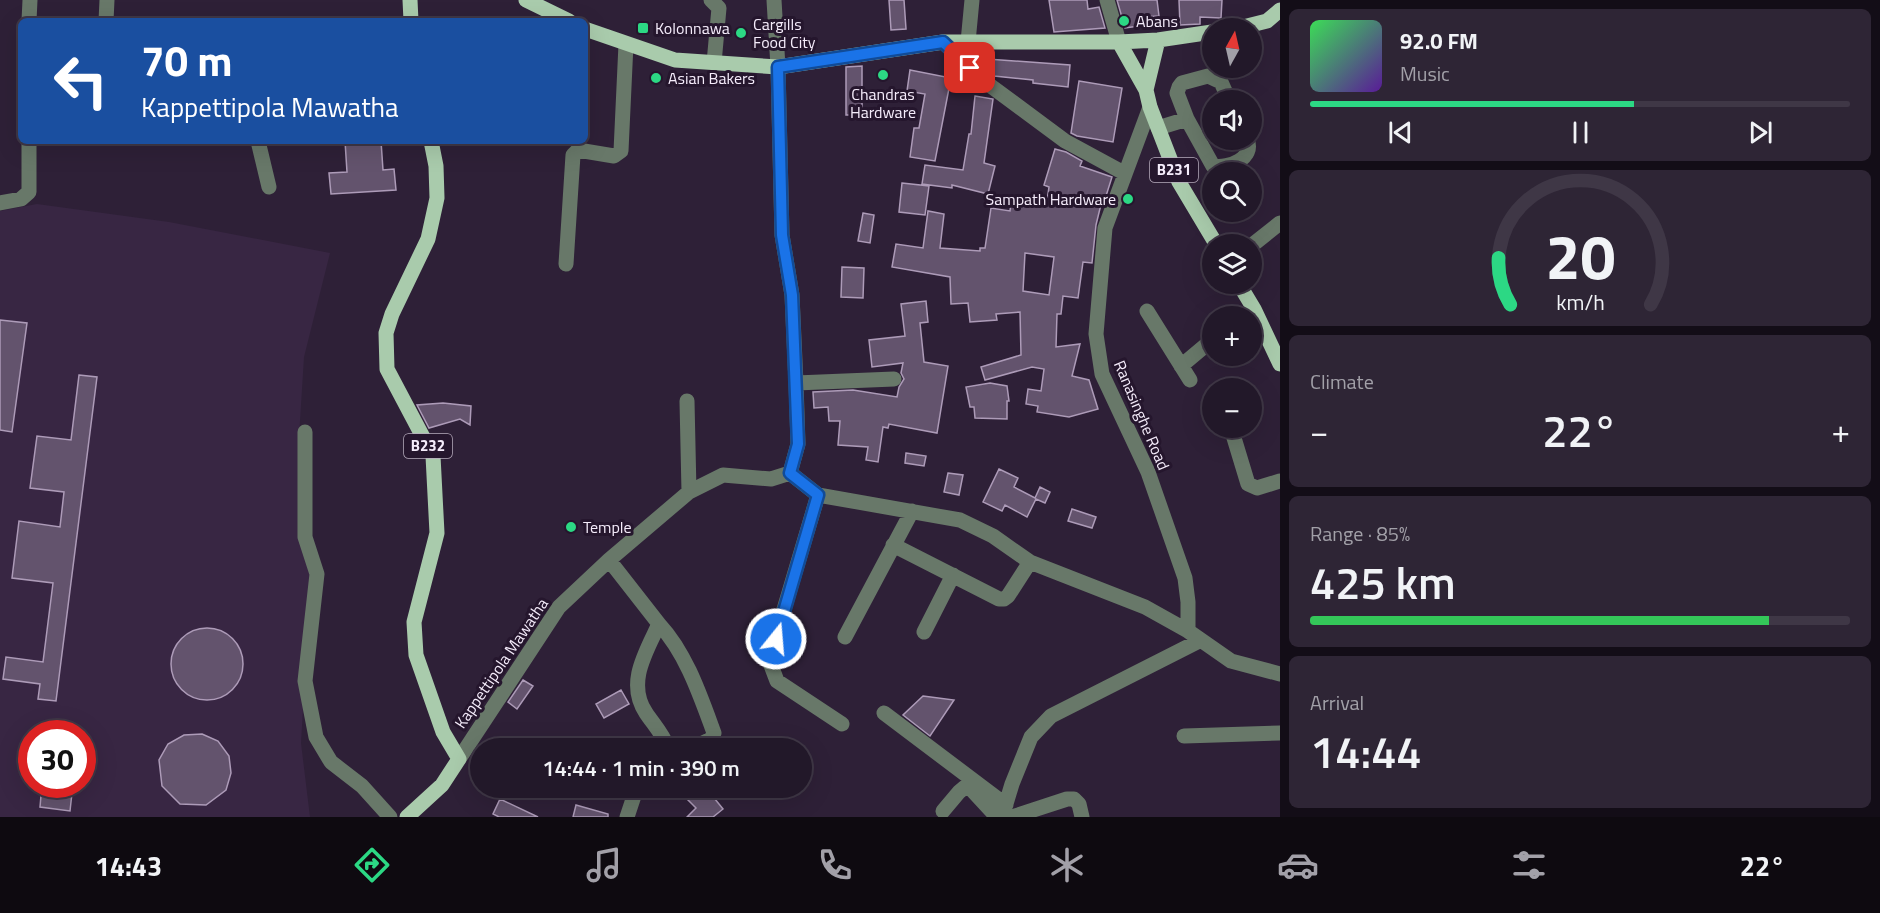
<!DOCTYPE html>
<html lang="en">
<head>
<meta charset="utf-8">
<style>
	:root { --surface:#221829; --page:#2e2535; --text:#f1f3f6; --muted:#a2a0a8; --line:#3f3746; --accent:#2cd884 }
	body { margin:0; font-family:"Titillium Web",sans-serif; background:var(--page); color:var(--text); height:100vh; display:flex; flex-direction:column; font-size:22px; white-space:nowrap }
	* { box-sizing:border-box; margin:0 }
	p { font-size:20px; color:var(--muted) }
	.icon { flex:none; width:33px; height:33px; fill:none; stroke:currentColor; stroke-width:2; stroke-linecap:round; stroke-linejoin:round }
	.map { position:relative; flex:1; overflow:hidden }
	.sheet { display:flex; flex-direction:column; gap:9px; padding:9px; background:#130d17; width:600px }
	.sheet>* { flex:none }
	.guide { position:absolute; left:18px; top:18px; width:570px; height:126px; border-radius:9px; box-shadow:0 6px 24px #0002,0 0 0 2px var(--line); background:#1a4fa0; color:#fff; overflow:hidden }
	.needle { width:39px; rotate:8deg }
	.tools { position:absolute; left:1202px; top:18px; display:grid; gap:12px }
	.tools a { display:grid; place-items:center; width:60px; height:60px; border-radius:50%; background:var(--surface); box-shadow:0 6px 24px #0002,0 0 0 2px var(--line); font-size:30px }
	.speed { position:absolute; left:18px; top:720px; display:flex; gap:12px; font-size:30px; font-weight:700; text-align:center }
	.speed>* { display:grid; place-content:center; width:78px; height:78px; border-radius:50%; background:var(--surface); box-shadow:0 6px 24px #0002,0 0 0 2px var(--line); line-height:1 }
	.speed .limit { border:9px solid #d22; background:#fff; color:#111 }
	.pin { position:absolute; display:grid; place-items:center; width:51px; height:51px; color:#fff; margin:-26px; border-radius:12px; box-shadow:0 3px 9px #0006 }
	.me { position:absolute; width:66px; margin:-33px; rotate:17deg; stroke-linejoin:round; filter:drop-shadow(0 0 4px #0008) }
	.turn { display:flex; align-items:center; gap:21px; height:126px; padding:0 24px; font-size:27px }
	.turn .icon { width:78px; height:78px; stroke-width:2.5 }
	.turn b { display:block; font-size:42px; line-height:51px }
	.big { font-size:45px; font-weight:600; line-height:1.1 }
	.sheet .tile { flex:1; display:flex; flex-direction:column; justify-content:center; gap:9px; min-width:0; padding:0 21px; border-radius:9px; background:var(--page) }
	.sheet .dial { align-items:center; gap:0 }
	.dial svg { height:156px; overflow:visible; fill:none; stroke:var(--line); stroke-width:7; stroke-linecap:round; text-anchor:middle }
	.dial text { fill:var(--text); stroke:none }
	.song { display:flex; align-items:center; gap:18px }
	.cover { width:72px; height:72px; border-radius:9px; background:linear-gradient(135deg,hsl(130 70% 55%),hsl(270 70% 35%)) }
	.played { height:6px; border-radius:3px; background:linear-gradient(90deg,var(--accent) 60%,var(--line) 60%) }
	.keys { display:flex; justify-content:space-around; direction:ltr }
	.heat { display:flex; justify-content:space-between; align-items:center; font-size:33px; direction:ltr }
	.charge { height:9px; border-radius:4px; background:linear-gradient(90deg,#34c759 85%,var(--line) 0) }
	.trip { position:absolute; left:470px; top:738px; width:342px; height:60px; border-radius:30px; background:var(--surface); box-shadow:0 6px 24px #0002,0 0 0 2px var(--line); font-weight:600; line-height:60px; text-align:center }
	.dock { display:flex; height:96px; justify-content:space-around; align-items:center; background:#0e0a10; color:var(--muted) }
	.dock .icon { width:42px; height:42px }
	.dock .current { color:var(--accent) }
	.dock b { font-size:27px; color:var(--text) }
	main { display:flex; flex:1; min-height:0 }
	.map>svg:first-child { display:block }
</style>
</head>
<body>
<main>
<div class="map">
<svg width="1280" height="817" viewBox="0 0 1280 817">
	<rect width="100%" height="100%" fill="#2e2037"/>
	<path fill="#382643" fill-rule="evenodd" d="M 37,204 L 169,222 L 330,253 L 304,357 L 299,437 L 311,570 L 301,743 L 310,817 L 0,817 L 0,211 ZM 32,734 L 82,734 L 82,784 L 32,784 Z"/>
	<path fill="#63536d" stroke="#ad9bb8" stroke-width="1.5" fill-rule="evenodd" d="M 889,0 L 904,0 L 906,29 L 891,30 Z
		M 1049,0 L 1087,0 L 1088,9 L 1099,7 L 1105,28 L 1054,32 Z
		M 1117,0 L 1157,0 L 1159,16 L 1145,17 L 1146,25 L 1125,28 Z
		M 1179,0 L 1222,0 L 1221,18 L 1200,17 L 1200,24 L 1180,25 Z
		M 987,59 L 1070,65 L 1068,87 L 1033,83 L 1033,80 L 994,76 L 986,70 Z
		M 862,66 L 862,115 L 846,115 L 846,67 Z
		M 910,70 L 951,78 L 935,161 L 910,157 L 914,128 L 919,128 L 925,94 L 907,91 Z
		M 1079,81 L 1122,88 L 1113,142 L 1077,136 L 1071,133 Z
		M 975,96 L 993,99 L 984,163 L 995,166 L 988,194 L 952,185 L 952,188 L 922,184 L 925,165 L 963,170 L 969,134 L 971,134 Z
		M 345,141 L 381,141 L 383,170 L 394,169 L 396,190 L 331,194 L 329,173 L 347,172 Z
		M 1055,149 L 1066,152 L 1082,161 L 1080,166 L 1112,177 L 1106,196 L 1103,196 L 1096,225 L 1092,263 L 1083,262 L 1078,298 L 1063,296 L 1061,314 L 1057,314 L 1056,347 L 1080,344 L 1072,376 L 1089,380 L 1098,409 L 1069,417 L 1037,412 L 1038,406 L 1026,404 L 1028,389 L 1041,391 L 1044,369 L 1032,367 L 985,380 L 981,367 L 1021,355 L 1020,312 L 996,314 L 997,320 L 970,322 L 968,303 L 951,304 L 950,277 L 892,267 L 896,244 L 923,248 L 928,211 L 944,214 L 940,248 L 980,251 L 980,248 L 985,248 L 991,208 L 1010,211 L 1011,202 L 1046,207 L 1049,187 L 1044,185 ZM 1025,253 L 1054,257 L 1049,295 L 1023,291 Z
		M 902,183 L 929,186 L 925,215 L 899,212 Z
		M 863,213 L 874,215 L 870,243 L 858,241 Z
		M 842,267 L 864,268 L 863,298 L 841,297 Z
		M 926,301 L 928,322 L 920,323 L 924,362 L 948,366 L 937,433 L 889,424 L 888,428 L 883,427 L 878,462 L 866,460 L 868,447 L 838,445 L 840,421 L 829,421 L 828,407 L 814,408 L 813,392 L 853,390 L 897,397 L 899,387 L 904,379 L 901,373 L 903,363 L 872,367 L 869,340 L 905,336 L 901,304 Z
		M 0,320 L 27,323 L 12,432 L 0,430 Z
		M 79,375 L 97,377 L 56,701 L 38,699 L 40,684 L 3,679 L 6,657 L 43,662 L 53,583 L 12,578 L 19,521 L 60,527 L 64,492 L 30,488 L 37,436 L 71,440 Z
		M 990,383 L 1007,386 L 1009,401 L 1007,401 L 1007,419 L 975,418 L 974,407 L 970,407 L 966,387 Z
		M 443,403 L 471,406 L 470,425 L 460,419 L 429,428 L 417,405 Z
		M 906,453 L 926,456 L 924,466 L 905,463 Z
		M 999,469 L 1018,478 L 1014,487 L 1035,498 L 1040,487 L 1050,492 L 1045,503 L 1036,499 L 1027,517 L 1005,505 L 1002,511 L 983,502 Z
		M 948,473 L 963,475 L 959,495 L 944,492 Z
		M 1072,509 L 1096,517 L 1092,528 L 1068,521 Z
		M171 664a36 36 0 1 1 72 0a36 36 0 1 1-72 0Z
		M 523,680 L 533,686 L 517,709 L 508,702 Z
		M 621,690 L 629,704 L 604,718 L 596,704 Z
		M 923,696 L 954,700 L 930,736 L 903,715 Z
		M 202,734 L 218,741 L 229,756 L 231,773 L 226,790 L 206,805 L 180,804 L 162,786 L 159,760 L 168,744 L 184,735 Z
		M 42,784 L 73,784 L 70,811 L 40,807 Z
		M 676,788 L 706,788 L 723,809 L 713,817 L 687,817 L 696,808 Z
		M 500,799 L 538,817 L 499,817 L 493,814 Z
		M 576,805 L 608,814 L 608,817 L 573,817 Z"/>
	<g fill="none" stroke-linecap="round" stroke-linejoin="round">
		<path stroke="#687869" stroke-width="15" d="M 711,0 L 719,8 L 714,63
			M 774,0 L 778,67 L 782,235 L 792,295 L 796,383 L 798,444 L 790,473
			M 1107,0 L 1119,42
			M 29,21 L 30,0
			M 106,21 L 107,0
			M 943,42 L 984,81 L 1065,141 L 1124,173
			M 968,42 L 972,0
			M 1229,100 L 1221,82 L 1208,76 L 1182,83 L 1179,87 L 1177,93 L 1187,119 L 1213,166 C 1229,169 1255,158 1247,140
			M 1150,107 L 1105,228 L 1096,334 L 1102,374 L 1148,472 L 1185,578 L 1188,602 L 1188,631
			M 1158,128 L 1187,119
			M 258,141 L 269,187
			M 0,203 L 21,199 L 29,192 L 29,141
			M 1251,246 L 1280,223
			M 566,264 L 573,155 L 578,150 L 614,156 L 621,151 L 626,44
			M 1147,311 L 1190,380
			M 1181,366 L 1212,340
			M 796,383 L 894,379
			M 687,401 L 689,492
			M 1231,428 L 1248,484 L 1257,488 L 1280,481
			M 305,432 L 305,537 L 317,574 L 305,681 L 316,737 L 331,762 L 362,786 L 390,817
			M 818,495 L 769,660 L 777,681 L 842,724
			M 893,545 L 999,599 L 1004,599 L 1008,596 L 1030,562
			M 609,560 L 659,624 C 646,652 626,683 646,713 C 654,725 663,734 668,748
			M 659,624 C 686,653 700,695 714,733 L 711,739 L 693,748
			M 924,632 L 953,575
			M 845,637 L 912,511
			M 884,713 L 1006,805
			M 1184,736 L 1280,733
			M 459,759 L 559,607 L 609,560 L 689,492 L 723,475 L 771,479 L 790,473 L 818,495 L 960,520 L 993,536 L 1030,562 L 1145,607 L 1188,631 L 1231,661 L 1280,674
			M 943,811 L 959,792 L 965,787 L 971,789 L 997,817
			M 627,817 L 635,793 L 640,788
			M 1002,817 L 1012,784 L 1031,737 L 1051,716 L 1201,640
			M 1012,817 L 1067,799 L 1074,799 L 1079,804 L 1082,817"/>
		<path stroke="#a9cbac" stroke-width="15" d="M 410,0 L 411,21
			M 526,0 L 569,21
			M 1239,28 L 1267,21 L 1280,10
			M 585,29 L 675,60 L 778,67 L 943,42 L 1119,42 L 1158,40 L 1212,32
			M 1119,42 L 1146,90 L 1150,107 L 1179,182 L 1216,244
			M 1146,90 L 1158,40
			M 1239,284 L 1254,309 L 1280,364
			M 407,817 L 442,785 L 459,759 L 443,732 L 416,655 L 414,622 L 437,533 L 433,456 L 387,369 L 386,333 L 392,314 L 428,239 L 437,198 L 436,166 L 431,141"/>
	</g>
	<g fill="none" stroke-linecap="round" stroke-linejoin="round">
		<defs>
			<path id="route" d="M 776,639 L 818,495 L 790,473 L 798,444 L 792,295 L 782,235 L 778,67 L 943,42 L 970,68"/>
		</defs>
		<use href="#route" stroke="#114b97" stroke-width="15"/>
		<use href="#route" stroke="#1a73e8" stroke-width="10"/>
	</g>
	<g fill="#2cd884" stroke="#25162d" stroke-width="2">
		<circle cx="1124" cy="21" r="6"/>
		<rect x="637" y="22" width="12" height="12" rx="3"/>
		<circle cx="741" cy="33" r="6"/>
		<circle cx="883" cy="75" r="6"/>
		<circle cx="656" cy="78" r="6"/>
		<circle cx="1128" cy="199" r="6"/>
		<circle cx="571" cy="527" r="6"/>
	</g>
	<g text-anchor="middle" stroke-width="6" stroke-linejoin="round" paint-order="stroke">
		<g fill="#25162d" stroke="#b7acbd" stroke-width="1.5">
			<rect x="1150" y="158" width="48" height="24" rx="4.5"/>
			<rect x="404" y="434" width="48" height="24" rx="4.5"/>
		</g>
		<g font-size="15" font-weight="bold" fill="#f5ecfb">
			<text x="1174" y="175">B231</text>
			<text x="428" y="451">B232</text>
		</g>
		<g font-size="16" fill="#f5ecfb" stroke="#25162d" text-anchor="start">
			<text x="1136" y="27">Abans</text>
			<text x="753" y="30">Cargills<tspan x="753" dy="18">Food City</tspan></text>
			<text x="655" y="34">Kolonnawa</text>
			<text x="668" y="84">Asian Bakers</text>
			<text x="883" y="100" text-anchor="middle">Chandras<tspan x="883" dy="18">Hardware</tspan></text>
			<text x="1116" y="205" text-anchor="end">Sampath Hardware</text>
			<text x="583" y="533">Temple</text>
		</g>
		<g font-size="16" fill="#f5ecfb" stroke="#25162d">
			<text transform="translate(1142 415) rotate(67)" y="6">Ranasinghe Road</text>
			<text transform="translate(501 663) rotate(-56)" y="6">Kappettipola Mawatha</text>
		</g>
	</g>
</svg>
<div class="tools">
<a><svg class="needle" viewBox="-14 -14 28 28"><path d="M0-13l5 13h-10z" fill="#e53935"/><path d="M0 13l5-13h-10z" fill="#a2a0a8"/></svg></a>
<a><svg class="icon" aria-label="sound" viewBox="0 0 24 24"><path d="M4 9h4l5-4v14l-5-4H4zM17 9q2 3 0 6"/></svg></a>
<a><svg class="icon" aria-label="search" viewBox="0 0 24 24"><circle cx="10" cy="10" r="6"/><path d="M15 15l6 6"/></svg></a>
<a><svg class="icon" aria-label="layers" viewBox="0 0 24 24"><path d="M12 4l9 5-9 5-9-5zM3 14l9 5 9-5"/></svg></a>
<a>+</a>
<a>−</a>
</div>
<div class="speed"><div class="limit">30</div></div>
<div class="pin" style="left:970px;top:68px;background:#d93025"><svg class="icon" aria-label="arrive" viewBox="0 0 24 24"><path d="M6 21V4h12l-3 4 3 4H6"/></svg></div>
<svg class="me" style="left:776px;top:639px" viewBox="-20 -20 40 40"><circle r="17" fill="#1a73e8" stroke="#fff" stroke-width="3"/><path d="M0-11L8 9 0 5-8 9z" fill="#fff"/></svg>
<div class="trip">14:44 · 1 min · 390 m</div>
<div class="guide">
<div class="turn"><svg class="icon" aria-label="left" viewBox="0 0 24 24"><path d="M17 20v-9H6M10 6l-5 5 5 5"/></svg><div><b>70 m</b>Kappettipola Mawatha</div></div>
</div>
</div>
<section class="sheet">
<div class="tile">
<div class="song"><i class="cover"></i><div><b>92.0 FM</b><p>Music</p></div></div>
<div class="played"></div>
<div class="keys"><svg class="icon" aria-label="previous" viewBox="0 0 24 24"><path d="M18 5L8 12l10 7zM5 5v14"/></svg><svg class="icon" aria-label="pause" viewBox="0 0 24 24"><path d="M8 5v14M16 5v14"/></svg><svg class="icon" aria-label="next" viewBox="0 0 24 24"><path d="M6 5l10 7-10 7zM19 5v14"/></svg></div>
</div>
<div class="tile dial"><svg viewBox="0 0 100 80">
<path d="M14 69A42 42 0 1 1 86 69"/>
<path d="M14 69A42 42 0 0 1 8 45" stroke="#2cd884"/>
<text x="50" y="56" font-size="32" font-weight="700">20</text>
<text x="50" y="72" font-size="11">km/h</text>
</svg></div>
<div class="tile"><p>Climate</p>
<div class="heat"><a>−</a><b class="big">22°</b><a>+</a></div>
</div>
<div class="tile"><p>Range · 85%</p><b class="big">425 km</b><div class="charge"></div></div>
<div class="tile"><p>Arrival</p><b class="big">14:44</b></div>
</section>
</main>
<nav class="dock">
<b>14:43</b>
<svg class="icon current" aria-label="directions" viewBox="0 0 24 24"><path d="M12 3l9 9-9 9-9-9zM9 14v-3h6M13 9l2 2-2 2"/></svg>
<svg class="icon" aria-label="music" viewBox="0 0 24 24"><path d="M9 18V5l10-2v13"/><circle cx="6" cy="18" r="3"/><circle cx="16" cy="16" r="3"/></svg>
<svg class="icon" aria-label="phone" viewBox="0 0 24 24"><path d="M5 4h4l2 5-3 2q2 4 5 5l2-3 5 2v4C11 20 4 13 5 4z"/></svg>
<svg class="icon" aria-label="climate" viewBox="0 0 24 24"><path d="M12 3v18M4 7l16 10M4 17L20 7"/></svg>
<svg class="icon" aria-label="car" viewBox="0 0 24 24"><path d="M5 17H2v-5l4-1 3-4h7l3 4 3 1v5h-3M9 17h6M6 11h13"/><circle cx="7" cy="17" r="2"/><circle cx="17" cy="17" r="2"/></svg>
<svg class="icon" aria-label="filters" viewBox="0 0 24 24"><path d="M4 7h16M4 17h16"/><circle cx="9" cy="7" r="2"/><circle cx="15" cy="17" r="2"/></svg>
<b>22°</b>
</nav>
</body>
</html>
